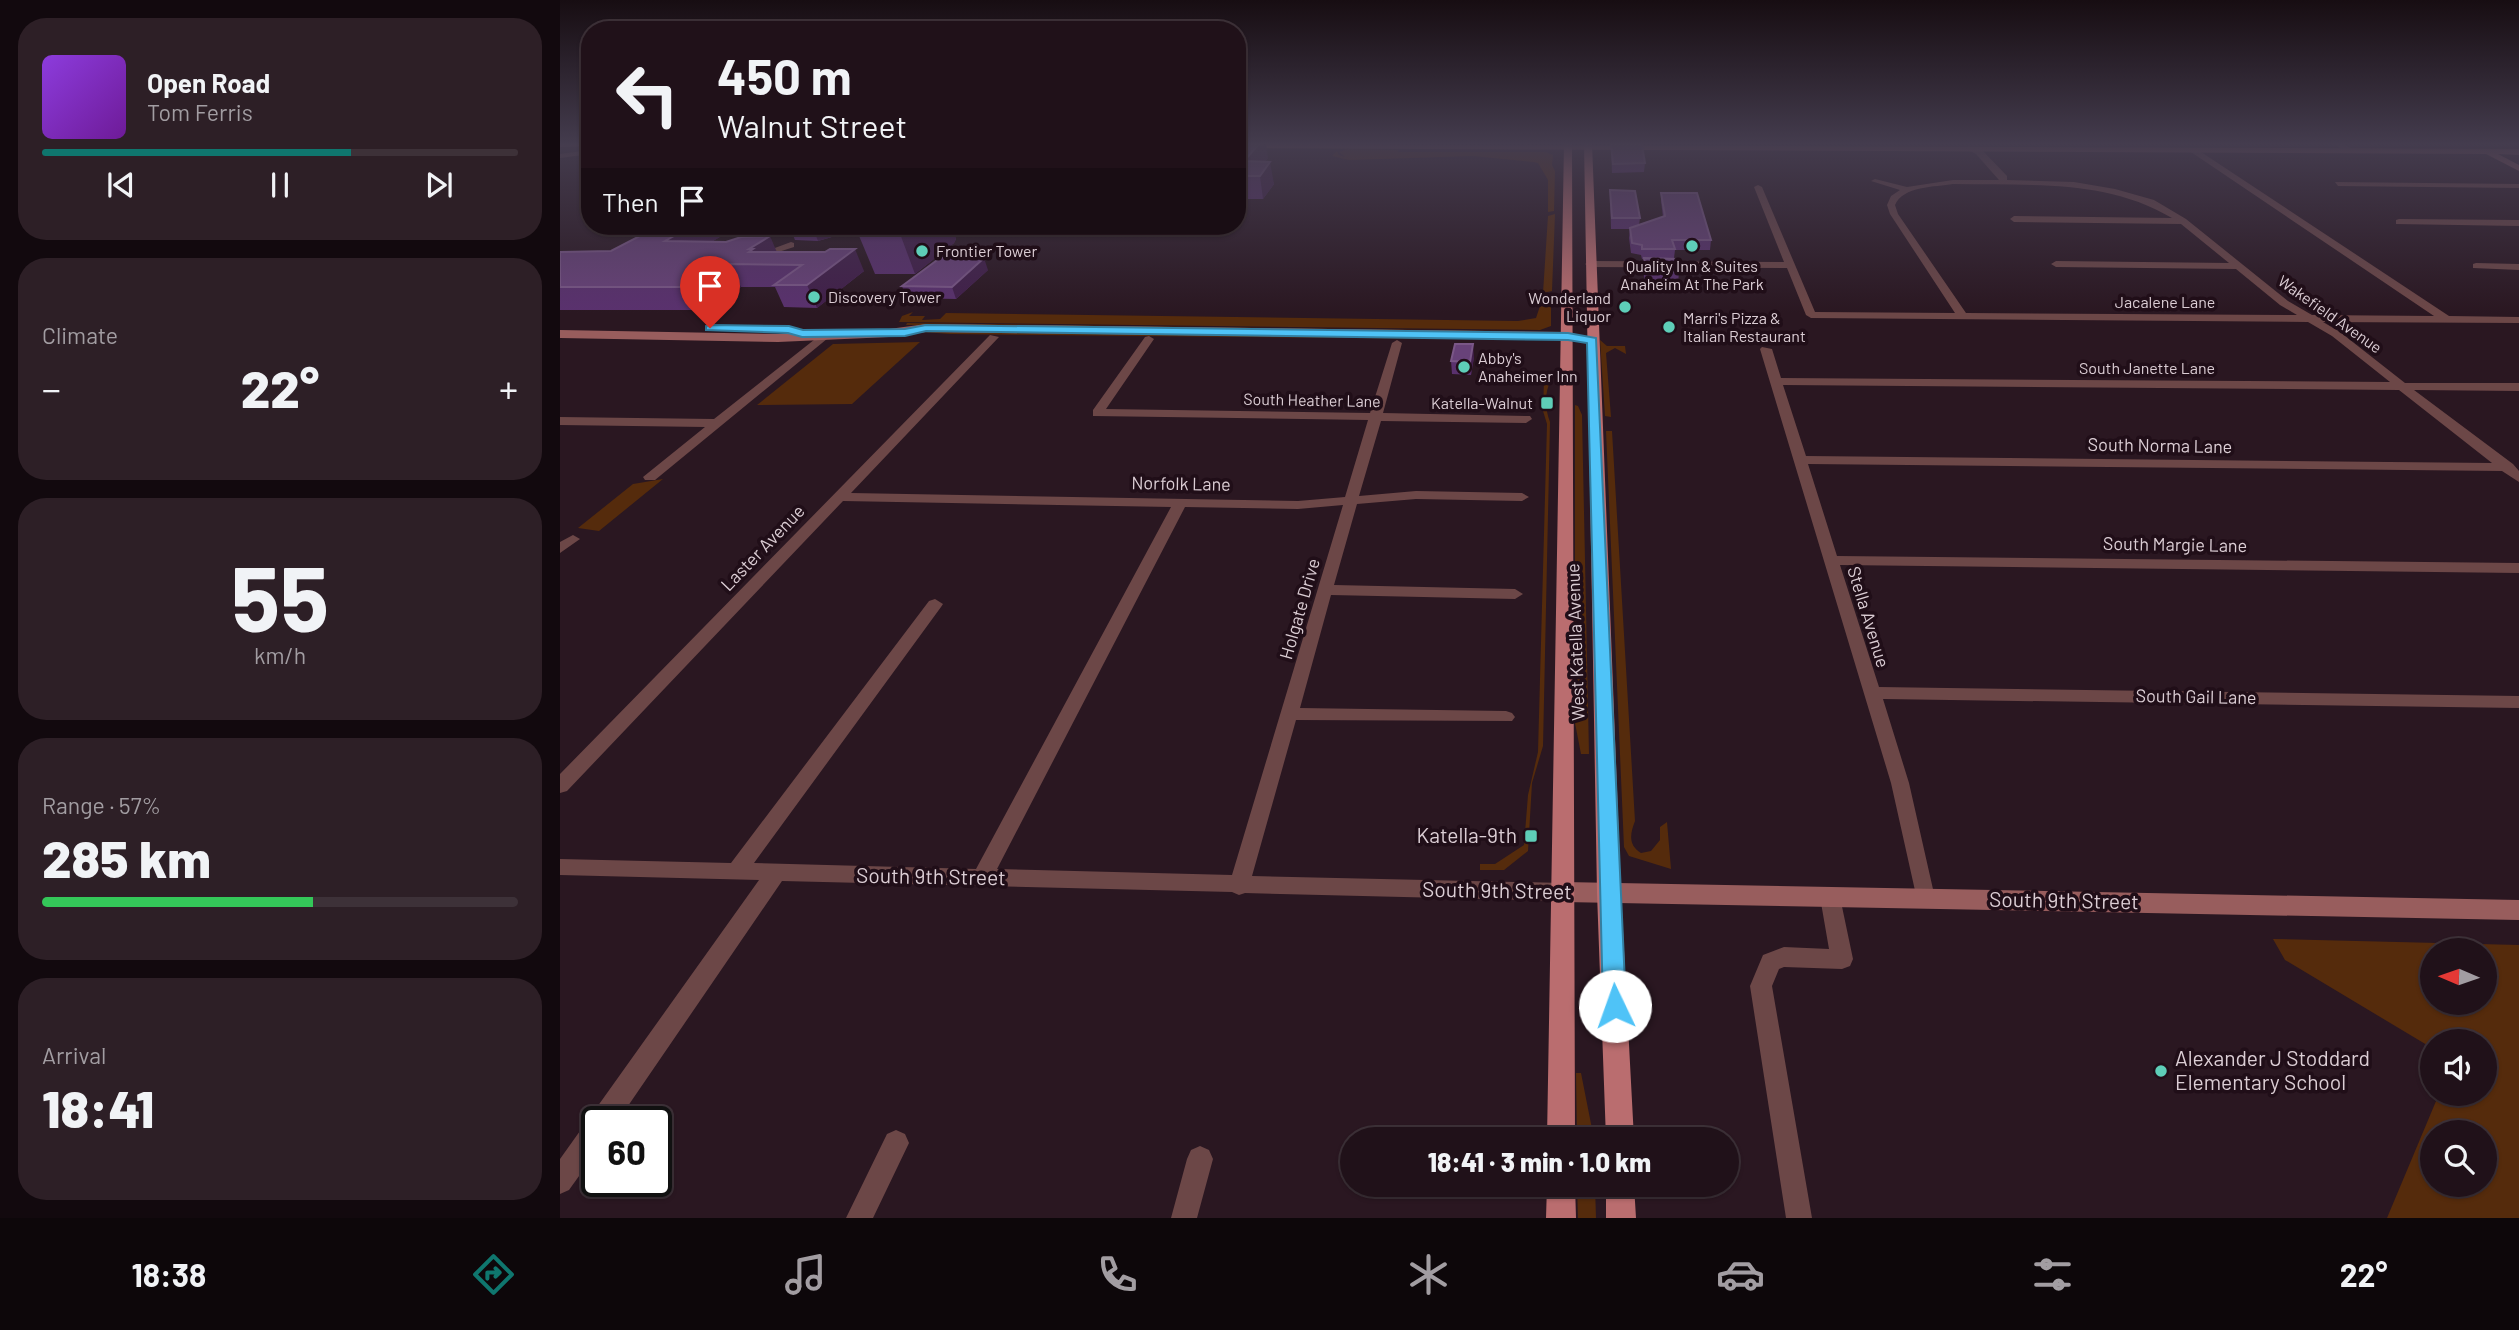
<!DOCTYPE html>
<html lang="en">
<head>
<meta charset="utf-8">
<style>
	:root { --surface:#201119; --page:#2d1f26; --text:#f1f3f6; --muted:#a29da2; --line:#3d3138; --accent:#0f766e }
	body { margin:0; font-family:Barlow,sans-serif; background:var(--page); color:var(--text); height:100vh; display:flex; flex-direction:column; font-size:26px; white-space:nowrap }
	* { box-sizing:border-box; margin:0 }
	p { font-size:23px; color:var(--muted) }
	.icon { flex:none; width:38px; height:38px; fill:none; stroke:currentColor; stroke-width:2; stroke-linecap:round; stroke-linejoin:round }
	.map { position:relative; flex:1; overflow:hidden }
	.details { display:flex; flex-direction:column; gap:18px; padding:18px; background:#12090e; width:560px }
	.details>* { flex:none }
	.banner { position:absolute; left:21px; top:21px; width:665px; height:214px; border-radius:28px; box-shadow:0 2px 5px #0004,0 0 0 2px var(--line); background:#201119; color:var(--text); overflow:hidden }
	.needle { width:46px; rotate:272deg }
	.tools { position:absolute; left:1860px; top:938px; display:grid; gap:14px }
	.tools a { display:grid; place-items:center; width:77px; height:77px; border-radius:50%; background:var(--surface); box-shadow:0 2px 5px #0004,0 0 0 2px var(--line); font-size:35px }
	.speed { position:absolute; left:21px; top:1106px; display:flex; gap:14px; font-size:35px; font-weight:700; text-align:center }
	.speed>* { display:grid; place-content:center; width:91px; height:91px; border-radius:50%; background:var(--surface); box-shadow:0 2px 5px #0004,0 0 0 2px var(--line); line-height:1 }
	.speed .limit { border:4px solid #111; border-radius:10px; background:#fff; color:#111 }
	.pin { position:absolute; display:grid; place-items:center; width:60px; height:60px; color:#fff; margin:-72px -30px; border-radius:50% 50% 50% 0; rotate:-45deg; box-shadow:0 0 7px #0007 }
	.pin .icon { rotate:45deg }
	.me { position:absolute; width:77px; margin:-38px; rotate:357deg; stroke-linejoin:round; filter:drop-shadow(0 0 5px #0008) }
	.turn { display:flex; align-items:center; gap:24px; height:147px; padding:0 21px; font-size:32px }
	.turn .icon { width:91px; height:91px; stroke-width:2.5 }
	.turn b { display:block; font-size:49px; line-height:60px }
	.then { display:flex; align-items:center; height:66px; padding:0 21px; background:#0003; gap:14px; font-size:26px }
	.big { font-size:52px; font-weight:800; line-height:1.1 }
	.details .card { flex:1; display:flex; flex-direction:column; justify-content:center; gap:10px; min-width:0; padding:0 24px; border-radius:28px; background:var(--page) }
	.details .dial { align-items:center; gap:0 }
	.dial b { font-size:91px; line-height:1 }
	.song { display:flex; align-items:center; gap:21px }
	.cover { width:84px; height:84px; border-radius:10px; background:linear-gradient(135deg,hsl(270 70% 55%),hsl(280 70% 35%)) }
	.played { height:7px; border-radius:4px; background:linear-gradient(90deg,var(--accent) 65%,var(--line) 65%) }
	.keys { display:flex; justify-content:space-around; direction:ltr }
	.heat { display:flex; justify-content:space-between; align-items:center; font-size:38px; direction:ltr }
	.charge { height:10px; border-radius:5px; background:linear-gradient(90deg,#34c759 57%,var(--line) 0) }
	.trip { position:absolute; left:780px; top:1127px; width:399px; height:70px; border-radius:35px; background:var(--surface); box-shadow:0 2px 5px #0004,0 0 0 2px var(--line); font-weight:800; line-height:70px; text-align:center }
	.dock { display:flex; height:112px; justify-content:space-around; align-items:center; background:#0d070a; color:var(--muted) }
	.dock .icon { width:49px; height:49px }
	.dock .on { color:var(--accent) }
	.dock b { font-size:32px; color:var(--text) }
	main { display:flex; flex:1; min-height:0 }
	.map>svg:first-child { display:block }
</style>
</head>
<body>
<main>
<section class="details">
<div class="card">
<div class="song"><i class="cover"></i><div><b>Open Road</b><p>Tom Ferris</p></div></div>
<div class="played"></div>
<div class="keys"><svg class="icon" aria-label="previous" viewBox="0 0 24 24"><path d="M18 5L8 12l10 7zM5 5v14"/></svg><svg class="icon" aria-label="pause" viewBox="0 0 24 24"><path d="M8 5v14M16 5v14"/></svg><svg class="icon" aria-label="next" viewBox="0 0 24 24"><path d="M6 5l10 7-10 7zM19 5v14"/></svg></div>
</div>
<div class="card"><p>Climate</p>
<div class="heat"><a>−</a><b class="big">22°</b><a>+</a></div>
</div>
<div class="card dial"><b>55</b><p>km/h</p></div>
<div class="card"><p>Range · 57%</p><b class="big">285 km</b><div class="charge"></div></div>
<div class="card"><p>Arrival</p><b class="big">18:41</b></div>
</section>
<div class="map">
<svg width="1959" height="1218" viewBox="0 0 1959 1218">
	<rect width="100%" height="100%" fill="#2a1721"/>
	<path fill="#552b0c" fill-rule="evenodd" d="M 787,149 L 839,150 L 837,152 L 986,152 L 993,155 L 992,165 L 995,171 L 994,211 L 988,212 L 988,180 L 978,163 L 973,162 L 913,156 L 789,160 L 772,156 L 777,151 L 779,155 L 785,157 L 779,152 Z
		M 995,214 L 992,291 L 983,293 L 988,216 Z
		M 991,297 L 991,326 L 980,330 L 339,322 L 342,316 L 353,312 L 349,316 L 365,316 L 362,320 L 380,319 L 386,313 L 958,321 L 976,318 L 981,303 Z
		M 347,323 L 941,331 L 941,333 L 346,325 Z
		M 363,332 L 891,338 L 892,339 L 390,334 Z
		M 1040,340 L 1047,346 L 1065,346 L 1066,354 L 1055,348 L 1046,353 L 1051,417 L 1045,416 Z
		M 360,342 L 292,404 L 197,405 L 273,344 Z
		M 984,380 L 991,380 C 984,393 985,409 990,422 L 983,746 L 972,783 L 968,851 L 944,870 L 920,870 L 920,864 L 935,864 L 964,845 L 968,795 L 978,752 L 987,424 L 983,411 Z
		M 1015,405 L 1018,406 L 1022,415 L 1029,754 L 1021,754 L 1015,723 Z
		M 1046,431 L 1052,431 L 1075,821 C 1070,834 1068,845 1081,853 L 1091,851 L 1100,840 L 1100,827 L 1107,822 L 1111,869 L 1069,856 L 1064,847 Z
		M 103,479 L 39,531 L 18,528 L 73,484 Z
		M 1713,939 L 1959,945 L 1959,1218 L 1827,1218 L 1879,1094 L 1925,1094 L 1925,1041 L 1872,1041 L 1872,1048 L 1725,960 ZM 1925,950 L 1925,1003 L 1872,1003 L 1872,950 ZM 1925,1132 L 1925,1185 L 1872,1185 L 1872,1132 Z
		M 1016,1073 L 1021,1073 L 1034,1139 L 1017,1139 Z
		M 1017,1185 L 1035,1185 L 1036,1218 L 1018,1218 Z"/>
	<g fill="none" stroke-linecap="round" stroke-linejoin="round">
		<path fill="#6c4747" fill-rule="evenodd" d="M 1772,143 L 1781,143 L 1794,150 L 1787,152 Z
			M 1408,146 L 1422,150 L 1447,176 L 1447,180 L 1514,182 L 1555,189 L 1594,200 L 1626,219 L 1728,301 L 1752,315 L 1874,316 L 1628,150 L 1635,148 L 1889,316 L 1959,317 L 1959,323 L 1763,322 L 1780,332 L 1845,383 L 1959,383 L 1959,391 L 1854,390 L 1953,464 L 1959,471 L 1959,482 L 1942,471 L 1248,464 L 1277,556 L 1959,563 L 1959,573 L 1280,565 L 1319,687 L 1959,696 L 1959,708 L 1323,699 L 1349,783 L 1375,898 L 1372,904 L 1365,907 L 1358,904 L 1331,783 L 1200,349 L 1202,347 L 1212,349 L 1221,378 L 1830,382 L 1772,336 L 1748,322 L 1251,318 L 1246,315 L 1227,268 L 1030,267 L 1025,264 L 1030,261 L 1224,262 L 1194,187 L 1198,185 L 1202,187 L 1255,312 L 1395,313 L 1330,214 L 1327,205 L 1331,196 L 1340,190 L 1311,181 L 1315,179 L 1347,187 L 1393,180 L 1439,180 L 1416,154 L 1408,150 ZM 1393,184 C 1469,186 1545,178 1612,218 L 1454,216 L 1450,219 L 1454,222 L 1621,224 L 1669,263 L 1496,261 L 1491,264 L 1496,267 L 1676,269 L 1720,305 L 1737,315 L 1406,313 L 1338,214 L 1335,205 C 1343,186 1375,187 1393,184 ZM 1223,385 L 1839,390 L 1932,463 L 1246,456 Z
			M 30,150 L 30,154 L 0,158 L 0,154 Z
			M 1775,182 L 1959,184 L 1959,188 L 1778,186 Z
			M 1839,219 L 1959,220 L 1959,226 L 1836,224 L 1836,220 Z
			M 231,242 L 234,243 L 234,247 L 209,255 L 204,252 Z
			M 1916,263 L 1959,264 L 1959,270 L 1913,268 L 1913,264 Z
			M 264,332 L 273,334 L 95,480 L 85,480 L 83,477 L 145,427 L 0,425 L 0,417 L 154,419 Z
			M 430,335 L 439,337 L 291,493 L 738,501 L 785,497 L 808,420 L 533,416 L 533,410 L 585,337 L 589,336 L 594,339 L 546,409 L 810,413 L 832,343 L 837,340 L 842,343 L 823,413 L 970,416 L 972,419 L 966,423 L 821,421 L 799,496 L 856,491 L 962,493 L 969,497 L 962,501 L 856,499 L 797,504 L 774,585 L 955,589 L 963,594 L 955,599 L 771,595 L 740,708 L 946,711 L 952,713 L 955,717 L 952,721 L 736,720 L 692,876 L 1003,883 L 1010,886 L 1013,892 L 1010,898 L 1003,901 L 685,893 L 679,895 L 672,892 L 222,881 L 57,1122 L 37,1122 L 37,1151 L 9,1190 L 0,1194 L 0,1159 L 199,880 L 0,875 L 0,859 L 171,863 L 369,601 L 375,599 L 383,604 L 381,607 L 194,863 L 416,869 L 611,507 L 283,501 L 7,791 L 0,793 L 0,774 ZM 783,505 L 672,875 L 437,869 L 625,507 L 738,509 Z
			M 13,535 L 20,539 L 0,553 L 0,542 Z
			M 1270,888 L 1277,891 L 1280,897 L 1293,959 L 1290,966 L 1282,969 L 1224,967 L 1219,969 L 1212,986 L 1252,1218 L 1226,1218 L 1190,986 L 1203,955 L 1224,947 L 1269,949 L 1260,897 L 1263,891 Z
			M 336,1130 L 345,1134 L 349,1143 L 313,1218 L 286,1218 L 327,1134 Z
			M 640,1146 L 649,1150 L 653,1159 L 637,1218 L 611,1218 L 627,1159 L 631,1150 Z"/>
		<path fill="#985d5d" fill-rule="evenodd" d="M 0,143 L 30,143 L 30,146 L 0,147 Z
			M 677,144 L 1959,149 L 1959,155 L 1938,154 L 1959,165 L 1959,171 L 1926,154 L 677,148 Z
			M 366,324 L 1008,332 L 1038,340 L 1032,344 L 1008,340 L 366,332 L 329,337 L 218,342 L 0,338 L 0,330 L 218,334 L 329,329 Z
			M 1003,882 L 1959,900 L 1959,920 L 1003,902 L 995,899 L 991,892 L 995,885 Z"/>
		<path fill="#ba6d6f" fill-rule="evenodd" d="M 1004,143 L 1012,143 L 1015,1139 L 987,1139 Z
			M 1024,143 L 1032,143 L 1061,893 L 1074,1139 L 1046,1139 L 1037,893 Z
			M 987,1185 L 1015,1185 L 1016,1218 L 986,1218 Z
			M 1046,1185 L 1074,1185 L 1076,1218 L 1046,1218 Z"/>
	</g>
	<path fill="#5a316e" d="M 677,143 L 708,158 L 705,162 L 714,184 L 703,199 L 677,199 Z
		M 1051,144 L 1085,163 L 1084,172 L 1052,173 Z
		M 1050,190 L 1080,218 L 1079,225 L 1103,217 L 1101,201 L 1101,193 L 1151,240 L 1150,250 L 1115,250 L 1114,258 L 1119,272 L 1118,283 L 1085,283 L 1083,270 L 1084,259 L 1082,259 L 1081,255 L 1071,253 L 1069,238 L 1070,229 L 1051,229 Z
		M 99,226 L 168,226 L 170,231 L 151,242 L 217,252 L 304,271 L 257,308 L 224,307 L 215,287 L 181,287 L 142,310 L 0,310 L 0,252 L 51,251 Z
		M 229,226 L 289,226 L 289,232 L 258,241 L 235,240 Z
		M 304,226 L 403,226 L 394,234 L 396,239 L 394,243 L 355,274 L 315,274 L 297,231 Z
		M 428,270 L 396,299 L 346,298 L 342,286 Z
		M 914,357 L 911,375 L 892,374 L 891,361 Z"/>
	<path fill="#411f4a" d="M 700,143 L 706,143 L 708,158 L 694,176 L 684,161 Z
		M 710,162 L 714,184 L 703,199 L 700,176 Z
		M 132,226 L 168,226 L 170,231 L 116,263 L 105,241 Z
		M 252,226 L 289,226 L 289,232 L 258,241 Z
		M 346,226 L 403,226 L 394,234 L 396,239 L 394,243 L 355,274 L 339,231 Z
		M 210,236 L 219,257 L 189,252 L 189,249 Z
		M 295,249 L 304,271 L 257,308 L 247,285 Z
		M 424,258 L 428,270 L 396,299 L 392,287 Z
		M 170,264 L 181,287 L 142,310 L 131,287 Z
		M 913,344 L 914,357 L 911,375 L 910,362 Z"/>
	<path fill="#684279" stroke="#7a5787" stroke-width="2" d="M 677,143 L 700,143 L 684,161 L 710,162 L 700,176 L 677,176 Z
		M 1051,144 L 1082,145 L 1085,163 L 1053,164 Z
		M 1050,190 L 1075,191 L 1080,218 L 1052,218 Z
		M 1101,193 L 1137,193 L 1151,240 L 1112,240 L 1115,249 L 1082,249 L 1082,245 L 1072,243 L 1070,228 L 1105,216 Z
		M 99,226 L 132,226 L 105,241 L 166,242 L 181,237 L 210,236 L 189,249 L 193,249 L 189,252 L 265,252 L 270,249 L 295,249 L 247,285 L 214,285 L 242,265 L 170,264 L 131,287 L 0,287 L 0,252 L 51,251 Z
		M 304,226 L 346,226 L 339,231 L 297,231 Z
		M 380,258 L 424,258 L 392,287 L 342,286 Z
		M 1084,258 L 1117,259 L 1119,272 L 1086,271 Z
		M 895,344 L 913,344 L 910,362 L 891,361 Z"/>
	<linearGradient id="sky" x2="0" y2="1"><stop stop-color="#170d12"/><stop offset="0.46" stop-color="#443c4e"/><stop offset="1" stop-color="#443c4e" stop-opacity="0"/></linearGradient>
	<rect width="1959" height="313" fill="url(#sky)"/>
	<path fill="#4fc3f7" stroke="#337fa1" stroke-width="2" d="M 150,325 L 229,326 L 243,330 L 345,329 L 366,325 L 1008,333 L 1036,338 L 1066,1006 L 1063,1014 L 1055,1017 L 1047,1014 L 1043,1006 L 1027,343 L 1008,340 L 366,331 L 345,336 L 242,337 L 228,333 L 146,330 L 146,326 Z"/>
	<g fill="#5eceb8" stroke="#200e18" stroke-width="2.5">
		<circle cx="1132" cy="246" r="7"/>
		<circle cx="362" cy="251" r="7"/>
		<circle cx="254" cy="297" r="7"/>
		<circle cx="1065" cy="307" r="7"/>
		<circle cx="1109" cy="327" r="7"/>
		<circle cx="904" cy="367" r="7"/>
		<rect x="980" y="396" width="14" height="14" rx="3.5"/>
		<rect x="964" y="829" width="14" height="14" rx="3.5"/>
		<circle cx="1601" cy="1071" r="7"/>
	</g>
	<g text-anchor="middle" stroke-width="7" stroke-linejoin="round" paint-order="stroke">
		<g font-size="16" fill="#dbcdd4" stroke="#200e18" text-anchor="start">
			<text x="376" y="257">Frontier Tower</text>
			<text x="1132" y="272" text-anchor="middle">Quality Inn &amp; Suites<tspan x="1132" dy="18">Anaheim At The Park</tspan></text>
			<text x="268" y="303">Discovery Tower</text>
			<text x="1051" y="304" text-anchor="end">Wonderland<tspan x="1051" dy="18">Liquor</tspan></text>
			<text x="1123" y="324">Marri's Pizza &amp;<tspan x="1123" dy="18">Italian Restaurant</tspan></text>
			<text x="918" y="364">Abby's<tspan x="918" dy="18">Anaheimer Inn</tspan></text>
			<text x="973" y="409" text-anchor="end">Katella-Walnut</text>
		</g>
		<g font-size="16" fill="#dbcdd4" stroke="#200e18">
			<text x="1605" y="308">Jacalene Lane</text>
			<text transform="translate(1770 314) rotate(35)" y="6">Wakefield Avenue</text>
			<text x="1587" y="374">South Janette Lane</text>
			<text transform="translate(752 400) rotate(1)" y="6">South Heather Lane</text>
		</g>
		<g font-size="18" fill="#dbcdd4" stroke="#200e18">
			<text transform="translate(1600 446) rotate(1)" y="6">South Norma Lane</text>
			<text transform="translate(621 484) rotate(1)" y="6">Norfolk Lane</text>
			<text transform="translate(1615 545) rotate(1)" y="6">South Margie Lane</text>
			<text transform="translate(203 548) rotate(-46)" y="6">Laster Avenue</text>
			<text transform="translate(740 609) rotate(-74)" y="6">Holgate Drive</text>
			<text transform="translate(1308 617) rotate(73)" y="6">Stella Avenue</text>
			<text transform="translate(1016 642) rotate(-92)" y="6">West Katella Avenue</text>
			<text transform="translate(1636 697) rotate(1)" y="6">South Gail Lane</text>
		</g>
		<g font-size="21" fill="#dbcdd4" stroke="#200e18" text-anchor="end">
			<text x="957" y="843">Katella-9th</text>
			<text x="1615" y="1066" text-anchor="start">Alexander J Stoddard<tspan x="1615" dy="24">Elementary School</tspan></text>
		</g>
		<g font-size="21" fill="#dbcdd4" stroke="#200e18">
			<text transform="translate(371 877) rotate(1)" y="7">South 9th Street</text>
			<text transform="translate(937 891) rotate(1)" y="7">South 9th Street</text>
			<text transform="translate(1504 901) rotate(1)" y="7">South 9th Street</text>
		</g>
	</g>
</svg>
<div class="tools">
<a><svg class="needle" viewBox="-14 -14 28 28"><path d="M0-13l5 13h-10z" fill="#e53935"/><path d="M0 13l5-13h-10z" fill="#a29da2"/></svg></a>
<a><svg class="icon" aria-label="sound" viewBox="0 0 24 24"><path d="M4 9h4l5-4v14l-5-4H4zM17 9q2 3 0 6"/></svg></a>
<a><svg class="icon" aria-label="search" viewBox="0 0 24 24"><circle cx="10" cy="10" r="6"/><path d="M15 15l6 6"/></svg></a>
</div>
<div class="speed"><div class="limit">60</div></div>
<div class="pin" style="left:150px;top:328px;background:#d93025"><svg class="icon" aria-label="arrive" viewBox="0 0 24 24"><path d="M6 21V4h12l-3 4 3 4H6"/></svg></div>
<svg class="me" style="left:1055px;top:1006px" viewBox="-20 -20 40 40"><circle r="19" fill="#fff"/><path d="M0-13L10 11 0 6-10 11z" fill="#4fc3f7"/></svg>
<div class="trip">18:41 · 3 min · 1.0 km</div>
<div class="banner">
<div class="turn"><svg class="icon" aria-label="left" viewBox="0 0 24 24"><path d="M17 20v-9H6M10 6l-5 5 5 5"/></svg><div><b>450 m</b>Walnut Street</div></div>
<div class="then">Then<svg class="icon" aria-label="arrive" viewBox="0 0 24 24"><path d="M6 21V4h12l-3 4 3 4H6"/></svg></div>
</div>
</div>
</main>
<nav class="dock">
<b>18:38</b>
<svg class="icon on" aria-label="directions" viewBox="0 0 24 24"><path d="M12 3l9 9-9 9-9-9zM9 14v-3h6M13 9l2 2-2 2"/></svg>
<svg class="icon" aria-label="music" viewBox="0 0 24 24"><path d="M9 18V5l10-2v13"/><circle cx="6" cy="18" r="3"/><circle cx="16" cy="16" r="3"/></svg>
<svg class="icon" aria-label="phone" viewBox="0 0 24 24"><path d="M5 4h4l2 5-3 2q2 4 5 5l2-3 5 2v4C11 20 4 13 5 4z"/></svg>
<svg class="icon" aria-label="climate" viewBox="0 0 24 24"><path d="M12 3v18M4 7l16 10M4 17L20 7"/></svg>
<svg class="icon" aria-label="car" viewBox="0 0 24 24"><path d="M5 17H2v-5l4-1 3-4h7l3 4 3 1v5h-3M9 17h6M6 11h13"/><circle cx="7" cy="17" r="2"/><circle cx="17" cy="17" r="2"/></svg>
<svg class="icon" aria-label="filters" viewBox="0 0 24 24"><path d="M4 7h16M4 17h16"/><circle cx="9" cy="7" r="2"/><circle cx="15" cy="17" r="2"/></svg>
<b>22°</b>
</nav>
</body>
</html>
